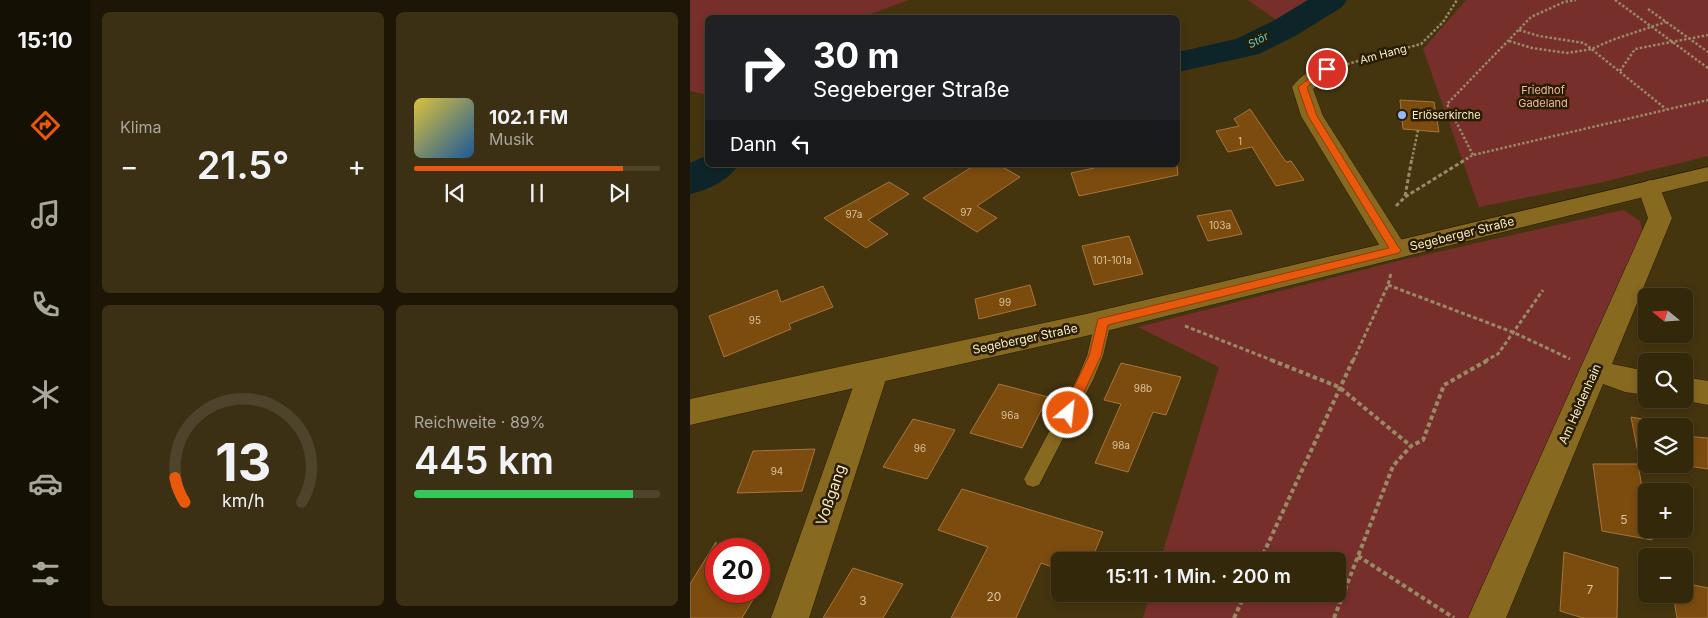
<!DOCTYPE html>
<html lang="de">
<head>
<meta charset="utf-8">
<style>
	:root { --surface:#34280b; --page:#3c3014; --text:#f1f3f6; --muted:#a9a69d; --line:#4e442c; --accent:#ea580c }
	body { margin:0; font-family:Inter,sans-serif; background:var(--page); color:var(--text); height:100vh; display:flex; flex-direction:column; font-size:19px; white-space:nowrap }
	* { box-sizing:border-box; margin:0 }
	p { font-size:16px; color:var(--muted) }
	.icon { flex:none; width:28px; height:28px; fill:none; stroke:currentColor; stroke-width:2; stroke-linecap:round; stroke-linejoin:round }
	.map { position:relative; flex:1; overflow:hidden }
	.panel { display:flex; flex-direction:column; gap:12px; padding:12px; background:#1d1606; width:600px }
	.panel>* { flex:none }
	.banner { position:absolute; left:15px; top:15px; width:475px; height:152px; border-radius:8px; box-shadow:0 2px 8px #0003,0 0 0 1px var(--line); background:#202124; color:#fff; overflow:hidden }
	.needle { width:32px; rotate:288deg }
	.fabs { position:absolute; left:948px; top:288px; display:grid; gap:10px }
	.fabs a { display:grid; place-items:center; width:55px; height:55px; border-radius:8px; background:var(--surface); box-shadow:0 2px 8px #0003,0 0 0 1px var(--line); font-size:25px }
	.speed { position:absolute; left:15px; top:538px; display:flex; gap:10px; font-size:25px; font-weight:700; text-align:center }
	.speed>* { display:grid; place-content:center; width:65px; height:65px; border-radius:50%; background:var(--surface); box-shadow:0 2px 8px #0003,0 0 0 1px var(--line); line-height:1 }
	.speed .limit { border:8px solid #d22; background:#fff; color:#111 }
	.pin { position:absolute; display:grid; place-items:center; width:42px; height:42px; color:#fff; margin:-21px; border:2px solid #fff; border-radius:50%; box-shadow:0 1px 5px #0007 }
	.me { position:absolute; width:55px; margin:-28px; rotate:28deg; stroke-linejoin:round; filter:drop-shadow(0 0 4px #0008) }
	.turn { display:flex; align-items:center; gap:18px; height:105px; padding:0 25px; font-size:22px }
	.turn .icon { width:65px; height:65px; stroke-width:2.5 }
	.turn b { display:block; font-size:35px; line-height:42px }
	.then { display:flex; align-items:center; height:48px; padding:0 25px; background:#0003; gap:10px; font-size:19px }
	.big { font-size:38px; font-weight:600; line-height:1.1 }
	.panel .card { flex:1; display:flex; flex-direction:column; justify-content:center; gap:8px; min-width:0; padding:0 18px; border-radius:8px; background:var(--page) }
	.panel .dial { align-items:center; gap:0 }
	.dial svg { height:130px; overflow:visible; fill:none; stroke:var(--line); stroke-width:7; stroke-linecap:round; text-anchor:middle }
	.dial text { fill:var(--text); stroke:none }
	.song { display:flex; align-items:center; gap:15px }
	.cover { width:60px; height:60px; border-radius:8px; background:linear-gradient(135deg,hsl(50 70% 55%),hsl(210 70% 35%)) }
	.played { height:5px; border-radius:2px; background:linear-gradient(90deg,var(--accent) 85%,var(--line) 85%) }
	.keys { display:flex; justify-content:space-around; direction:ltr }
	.heat { display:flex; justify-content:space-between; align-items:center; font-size:28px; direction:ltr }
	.charge { height:8px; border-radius:4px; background:linear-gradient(90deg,#34c759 89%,var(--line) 0) }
	.panel .tiles { flex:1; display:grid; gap:12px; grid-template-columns:repeat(2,1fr) }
	.trip { position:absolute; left:361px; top:552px; width:295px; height:50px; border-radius:8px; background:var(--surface); box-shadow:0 2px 8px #0003,0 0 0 1px var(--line); font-weight:600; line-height:50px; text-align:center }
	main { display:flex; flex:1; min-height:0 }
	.tab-bar { display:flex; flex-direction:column; width:90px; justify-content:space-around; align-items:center; background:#151004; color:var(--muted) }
	.tab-bar .icon { width:35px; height:35px }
	.tab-bar .active { color:var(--accent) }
	.tab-bar b { font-size:22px; color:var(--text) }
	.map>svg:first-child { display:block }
</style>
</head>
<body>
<main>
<nav class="tab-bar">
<b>15:10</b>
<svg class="icon active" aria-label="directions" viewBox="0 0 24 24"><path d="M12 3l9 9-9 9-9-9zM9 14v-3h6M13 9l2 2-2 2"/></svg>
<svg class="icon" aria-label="music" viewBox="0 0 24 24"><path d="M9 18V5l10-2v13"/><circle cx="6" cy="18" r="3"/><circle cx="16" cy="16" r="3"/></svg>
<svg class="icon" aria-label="phone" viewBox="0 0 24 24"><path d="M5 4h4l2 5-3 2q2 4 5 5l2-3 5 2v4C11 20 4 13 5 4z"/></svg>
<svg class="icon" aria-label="climate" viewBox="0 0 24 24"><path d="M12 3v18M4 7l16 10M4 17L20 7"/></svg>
<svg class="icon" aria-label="car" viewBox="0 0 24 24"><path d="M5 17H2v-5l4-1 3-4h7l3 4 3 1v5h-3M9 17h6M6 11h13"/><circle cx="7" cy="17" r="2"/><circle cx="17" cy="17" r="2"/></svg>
<svg class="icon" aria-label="filters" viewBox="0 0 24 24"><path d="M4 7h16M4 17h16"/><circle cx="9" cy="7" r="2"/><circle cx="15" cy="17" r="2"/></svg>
</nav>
<section class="panel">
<div class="tiles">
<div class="card"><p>Klima</p>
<div class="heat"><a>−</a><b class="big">21.5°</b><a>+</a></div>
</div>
<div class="card">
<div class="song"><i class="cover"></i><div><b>102.1 FM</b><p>Musik</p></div></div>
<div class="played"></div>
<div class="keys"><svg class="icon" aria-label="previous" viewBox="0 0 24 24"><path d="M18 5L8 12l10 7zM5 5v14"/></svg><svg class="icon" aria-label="pause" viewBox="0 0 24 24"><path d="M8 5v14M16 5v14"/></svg><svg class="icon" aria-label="next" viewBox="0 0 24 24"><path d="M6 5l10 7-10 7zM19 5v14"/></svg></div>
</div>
<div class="card dial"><svg viewBox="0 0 100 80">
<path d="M14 69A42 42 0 1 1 86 69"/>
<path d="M14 69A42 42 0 0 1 8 54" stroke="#ea580c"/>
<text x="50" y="56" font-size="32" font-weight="700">13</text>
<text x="50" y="72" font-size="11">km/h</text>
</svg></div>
<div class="card"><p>Reichweite · 89%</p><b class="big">445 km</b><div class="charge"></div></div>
</div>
</section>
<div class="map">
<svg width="1018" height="618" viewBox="0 0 1018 618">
	<rect width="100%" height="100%" fill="#45350f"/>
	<path fill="#772f2b" d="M 0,0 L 219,0 L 172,17 L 18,18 L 17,95 L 0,91 Z
		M 558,0 L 617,0 L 588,21 Z
		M 776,0 L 1018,0 L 1018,156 L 913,182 L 789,207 L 733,49 Z
		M 933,210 L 950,221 L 954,238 L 782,618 L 453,618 L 460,594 L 648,594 L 648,561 L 470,561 L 529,367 L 448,327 L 712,260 Z"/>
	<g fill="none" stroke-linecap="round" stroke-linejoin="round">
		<path fill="#0d2528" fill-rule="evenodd" d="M 618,0 L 657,0 L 652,7 L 607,35 L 569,54 L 488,72 L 488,52 L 546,39 L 583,21 Z
			M 18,155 L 18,165 L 48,165 C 38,181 18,190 0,194 L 0,163 Z"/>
	</g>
	<path fill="#7c4b0e" stroke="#a7743d" d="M 710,100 L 744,102 L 749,132 L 713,129 Z
		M 560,109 L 596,162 L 601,161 L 614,180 L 586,186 L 562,147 L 538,152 L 526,131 L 549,126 L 544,119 Z
		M 285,165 L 309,165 L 330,177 L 287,206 L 307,218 L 287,232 L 233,198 Z
		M 418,165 L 487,165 L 488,175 L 389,196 L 381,173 Z
		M 199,182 L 219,194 L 178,220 L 198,234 L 176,248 L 134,218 Z
		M 541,210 L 552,234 L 518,241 L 507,216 Z
		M 439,236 L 453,274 L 404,285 L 392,246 Z
		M 340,285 L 346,305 L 289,319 L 285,299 Z
		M 133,286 L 143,307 L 99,324 L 101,329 L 34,357 L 19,316 L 87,290 L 91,302 Z
		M 431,363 L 491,377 L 476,415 L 463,412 L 438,472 L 405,463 L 431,404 L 414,400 Z
		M 309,384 L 358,397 L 332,448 L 280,433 Z
		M 941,417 L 983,424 L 983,426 L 956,426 L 956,459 L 949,458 Z
		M 223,419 L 265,430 L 237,479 L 193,467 Z
		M 994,436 L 1018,438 L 1018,469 L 986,464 L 994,464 Z
		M 125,449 L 112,491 L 47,493 L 63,451 Z
		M 903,464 L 948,464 L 956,511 L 956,529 L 960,529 L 962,540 L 912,531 Z
		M 272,489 L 413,532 L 401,561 L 370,561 L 370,570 L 351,563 L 326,618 L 261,618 L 298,547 L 248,530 Z
		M 26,542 L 26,591 L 68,591 L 52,618 L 0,618 L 0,584 Z
		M 874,552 L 928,568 L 927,618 L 893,618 L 870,611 Z
		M 163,568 L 213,584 L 193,618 L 133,618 Z
		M 994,583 L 1018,588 L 1018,618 L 987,618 L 983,594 L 994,594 Z"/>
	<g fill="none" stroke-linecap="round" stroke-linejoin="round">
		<defs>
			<path id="lane" d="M 413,316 L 418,318 L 421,322 L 413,356 L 403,380 L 349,485 L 343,487 L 337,485 L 334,479 L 387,379 L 397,356 L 405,322 L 408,318 Z"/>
			<path id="street" d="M 637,63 L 644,65 L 647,69 L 623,89 L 633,116 L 718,250 L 714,256 L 705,259 L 696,256 L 611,116 L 602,87 C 609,77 625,66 637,63 Z
				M 960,180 L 968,183 L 982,218 L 922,364 L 956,371 L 956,395 L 935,392 L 913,384 L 816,618 L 778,618 L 958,218 L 948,188 L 952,183 Z
				M 183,361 L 193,365 L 198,373 L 119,618 L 81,618 L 168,373 L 173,365 Z
				M 994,377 L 1018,381 L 1018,405 L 987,399 L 994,399 Z"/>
			<path id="secondary" d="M 1018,167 L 1018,181 L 396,336 L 0,425 L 0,399 L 396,314 Z"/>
		</defs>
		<use href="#lane" stroke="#271d07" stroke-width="1"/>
		<use href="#street" stroke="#271d07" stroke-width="1"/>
		<use href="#secondary" stroke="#271d07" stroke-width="1"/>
		<path stroke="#998965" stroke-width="2.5" stroke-dasharray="2.5 2" stroke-linecap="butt" d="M 925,0 L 1018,68
			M 958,9 L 1018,52
			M 829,30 L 849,36 L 894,43 L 976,109
			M 819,41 L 842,48 L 877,53 L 902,49 L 922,40 L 976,22
			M 657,64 L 731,44 L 753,22 L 767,0
			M 930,71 L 945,49 L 1018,35
			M 783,155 L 757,104 L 841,17 L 874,2 L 886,0
			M 722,159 L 728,130
			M 776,159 L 783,155 L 1018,100"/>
		<path stroke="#998965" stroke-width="3" stroke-dasharray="4 2.5" stroke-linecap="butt" d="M 715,196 L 722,158
			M 706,206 L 715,197 L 778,158
			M 698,285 L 825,333 L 880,359
			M 495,326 L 584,361
			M 663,361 L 698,285 L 701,273
			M 795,361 L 808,354 L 853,290"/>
		<path stroke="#998965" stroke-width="4" stroke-dasharray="4.5 3" stroke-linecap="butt" d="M 581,360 L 649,387 L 721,446
			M 668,556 L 764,618
			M 570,561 L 663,360
			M 544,618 L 555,594
			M 644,618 L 703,466 L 721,446 L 733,440 L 754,385 L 798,360"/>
		<use href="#lane" fill="#876920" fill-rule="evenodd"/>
		<use href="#street" fill="#876920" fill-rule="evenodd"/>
		<use href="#secondary" fill="#876920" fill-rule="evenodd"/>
	</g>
	<path fill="#ea580c" stroke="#983908" d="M 634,67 L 641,69 L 617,87 L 627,116 L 709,248 L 711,250 L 709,253 L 418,325 L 411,356 L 384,413 L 382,417 L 378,418 L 373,417 L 371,413 L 399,356 L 408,319 L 699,248 L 618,116 L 608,87 Z"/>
	<circle fill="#97b6fd" stroke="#291d00" stroke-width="2" cx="712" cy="115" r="5"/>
	<g text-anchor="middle" stroke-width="5" stroke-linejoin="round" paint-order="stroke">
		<g font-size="10" fill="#dbc39a">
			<text x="550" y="145">1</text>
			<text x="276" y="216">97</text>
			<text x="164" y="218">97a</text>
			<text x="530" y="229">103a</text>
			<text x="422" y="264">101-101a</text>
			<text x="315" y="306">99</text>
			<text x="65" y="324">95</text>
			<text x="453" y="392">98b</text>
			<text x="320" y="419">96a</text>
			<text x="431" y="449">98a</text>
			<text x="230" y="452">96</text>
			<text x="87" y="475">94</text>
		</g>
		<g font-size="11" font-style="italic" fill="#5ad2e0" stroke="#291d00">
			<text transform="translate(568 40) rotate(-28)" y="4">Stör</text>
		</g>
		<g font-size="11" fill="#fbebc9" stroke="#291d00">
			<text transform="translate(693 54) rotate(-15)" y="4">Am Hang</text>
		</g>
		<g font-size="11" fill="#f1b4ad" stroke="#291d00">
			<text x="853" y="94">Friedhof<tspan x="853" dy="13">Gadeland</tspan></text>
		</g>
		<g font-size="11" fill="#fbebc9" stroke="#291d00" text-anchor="start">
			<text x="722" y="119">Erlöserkirche</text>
		</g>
		<g font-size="12" fill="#fbebc9" stroke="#291d00">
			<text transform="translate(772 234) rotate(-14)" y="4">Segeberger Straße</text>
			<text transform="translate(335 339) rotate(-12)" y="4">Segeberger Straße</text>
			<text transform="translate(890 404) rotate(-66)" y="4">Am Heldenhain</text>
		</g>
		<g font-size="12" fill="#dbc39a">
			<text x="934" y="524">5</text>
			<text x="900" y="594">7</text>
			<text x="304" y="601">20</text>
			<text x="173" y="605">3</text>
		</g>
		<g font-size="15" fill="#fbebc9" stroke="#291d00">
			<text transform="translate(141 495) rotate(-71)" y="5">Voßgang</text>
		</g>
	</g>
</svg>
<div class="fabs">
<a><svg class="needle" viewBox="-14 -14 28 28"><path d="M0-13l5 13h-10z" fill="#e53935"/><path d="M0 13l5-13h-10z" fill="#a9a69d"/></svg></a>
<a><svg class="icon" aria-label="search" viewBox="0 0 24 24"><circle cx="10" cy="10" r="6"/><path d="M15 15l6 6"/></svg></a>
<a><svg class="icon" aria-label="layers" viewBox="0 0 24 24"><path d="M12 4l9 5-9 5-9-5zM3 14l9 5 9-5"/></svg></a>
<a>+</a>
<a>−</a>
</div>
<div class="speed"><div class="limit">20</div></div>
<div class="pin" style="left:637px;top:69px;background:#d93025"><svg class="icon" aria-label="arrive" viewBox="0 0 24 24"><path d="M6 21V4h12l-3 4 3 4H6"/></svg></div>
<svg class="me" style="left:378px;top:413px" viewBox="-20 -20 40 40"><circle r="17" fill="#ea580c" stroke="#fff" stroke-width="3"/><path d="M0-11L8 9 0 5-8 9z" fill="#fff"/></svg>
<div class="trip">15:11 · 1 Min. · 200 m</div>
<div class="banner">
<div class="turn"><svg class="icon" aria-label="right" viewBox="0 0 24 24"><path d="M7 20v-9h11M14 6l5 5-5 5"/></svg><div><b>30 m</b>Segeberger Straße</div></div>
<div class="then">Dann<svg class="icon" aria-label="left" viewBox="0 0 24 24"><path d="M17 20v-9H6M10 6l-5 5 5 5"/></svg></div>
</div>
</div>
</main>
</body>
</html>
